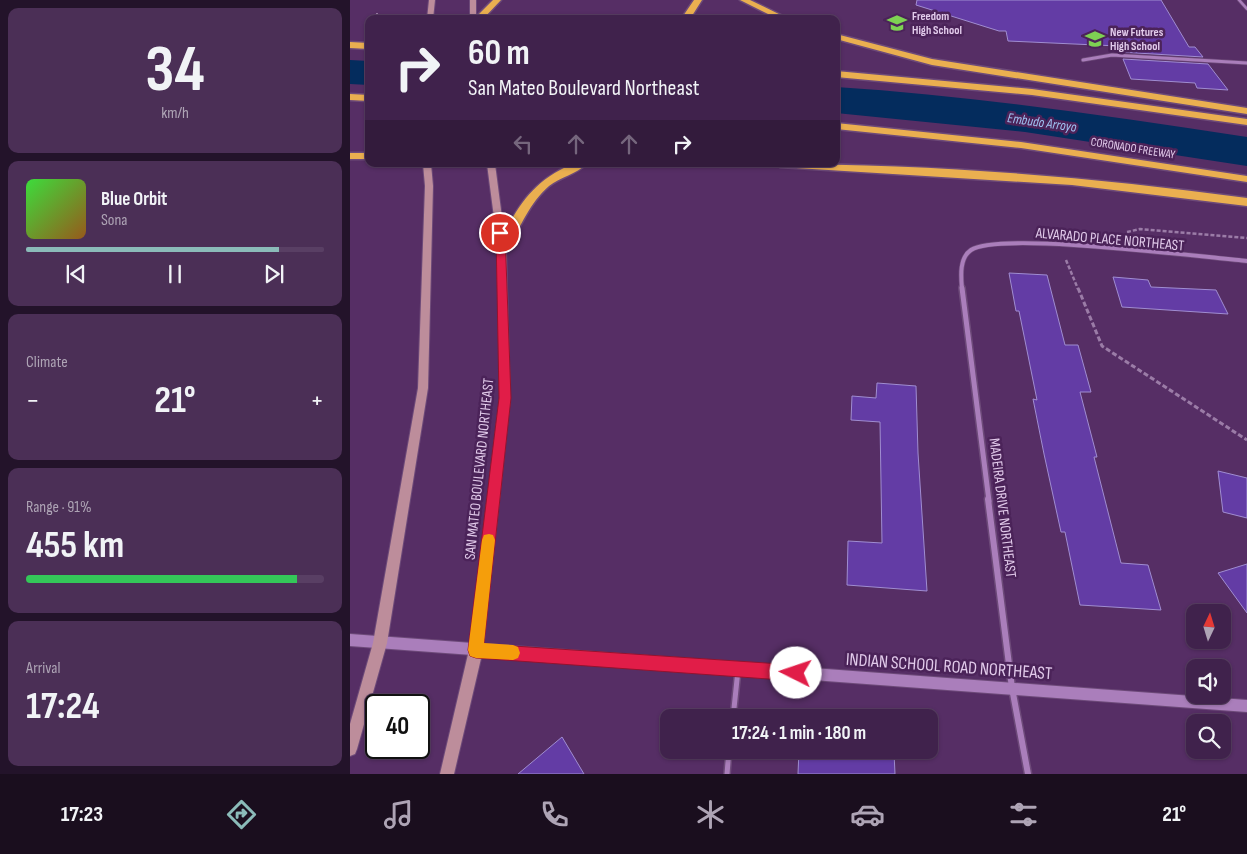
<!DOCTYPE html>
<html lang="en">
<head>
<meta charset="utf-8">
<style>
	:root { --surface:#40224c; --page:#4b2f56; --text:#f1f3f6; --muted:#aea4b5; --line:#593f64; --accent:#8bbbb9 }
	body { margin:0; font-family:"Sofia Sans Condensed",sans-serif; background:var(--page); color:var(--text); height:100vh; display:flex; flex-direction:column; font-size:19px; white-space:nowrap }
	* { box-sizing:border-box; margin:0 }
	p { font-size:16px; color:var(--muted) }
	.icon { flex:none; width:28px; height:28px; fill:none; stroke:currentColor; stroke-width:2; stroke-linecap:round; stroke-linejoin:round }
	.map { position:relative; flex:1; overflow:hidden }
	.drawer { display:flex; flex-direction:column; gap:8px; padding:8px; background:#23132a; width:350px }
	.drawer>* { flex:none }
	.banner { position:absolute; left:15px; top:15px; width:475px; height:152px; border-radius:10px; box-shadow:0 1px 4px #0004,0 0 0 1px var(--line); background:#40224c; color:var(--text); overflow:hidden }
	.needle { width:32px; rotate:4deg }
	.fabs { position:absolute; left:836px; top:604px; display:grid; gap:10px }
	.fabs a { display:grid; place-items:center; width:45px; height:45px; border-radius:10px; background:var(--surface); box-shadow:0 1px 4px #0004,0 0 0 1px var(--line); font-size:25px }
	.speed { position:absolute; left:15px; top:694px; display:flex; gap:10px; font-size:25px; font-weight:700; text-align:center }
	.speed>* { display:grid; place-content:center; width:65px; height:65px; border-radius:50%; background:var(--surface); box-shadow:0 1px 4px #0004,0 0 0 1px var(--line); line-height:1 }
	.speed .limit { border:2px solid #111; border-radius:8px; background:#fff; color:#111 }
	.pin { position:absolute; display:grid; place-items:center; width:42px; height:42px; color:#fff; margin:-21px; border:2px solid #fff; border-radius:50%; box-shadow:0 1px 5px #0007 }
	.me { position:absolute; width:55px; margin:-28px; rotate:274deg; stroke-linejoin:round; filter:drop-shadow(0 0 4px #0008) }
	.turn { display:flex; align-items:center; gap:18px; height:105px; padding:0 20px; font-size:22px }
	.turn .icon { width:65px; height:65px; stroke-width:2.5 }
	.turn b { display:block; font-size:35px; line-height:42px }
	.lanes { display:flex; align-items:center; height:48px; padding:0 20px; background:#0003; justify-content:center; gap:25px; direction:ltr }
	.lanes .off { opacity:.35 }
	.big { font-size:38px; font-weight:700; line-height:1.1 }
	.drawer .tile { flex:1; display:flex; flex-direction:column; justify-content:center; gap:8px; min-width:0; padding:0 18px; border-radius:10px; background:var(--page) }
	.drawer .dial { align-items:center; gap:0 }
	.dial b { font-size:65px; line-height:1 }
	.song { display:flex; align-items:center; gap:15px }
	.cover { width:60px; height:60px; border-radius:8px; background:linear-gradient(135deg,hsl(120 70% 55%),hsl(30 70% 35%)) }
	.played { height:5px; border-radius:2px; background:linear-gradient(90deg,var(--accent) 85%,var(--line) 85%) }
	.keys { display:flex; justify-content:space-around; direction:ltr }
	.heat { display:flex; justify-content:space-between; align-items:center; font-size:28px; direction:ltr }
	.charge { height:8px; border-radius:4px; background:linear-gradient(90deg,#34c759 91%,var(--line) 0) }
	.trip { position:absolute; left:310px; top:709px; width:278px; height:50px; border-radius:10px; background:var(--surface); box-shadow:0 1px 4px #0004,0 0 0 1px var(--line); font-weight:700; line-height:50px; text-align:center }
	.menu { display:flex; height:80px; justify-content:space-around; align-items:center; background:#1a0e1e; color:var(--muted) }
	.menu .icon { width:35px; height:35px }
	.menu .current { color:var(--accent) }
	.menu b { font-size:22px; color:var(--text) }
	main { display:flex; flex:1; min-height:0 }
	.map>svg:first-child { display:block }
</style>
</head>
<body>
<main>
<section class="drawer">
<div class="tile dial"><b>34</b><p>km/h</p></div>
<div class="tile">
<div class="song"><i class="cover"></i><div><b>Blue Orbit</b><p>Sona</p></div></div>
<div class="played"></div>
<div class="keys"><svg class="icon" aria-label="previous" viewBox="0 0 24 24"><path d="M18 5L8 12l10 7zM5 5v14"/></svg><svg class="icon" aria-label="pause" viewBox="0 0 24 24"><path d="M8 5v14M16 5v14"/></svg><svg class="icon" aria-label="next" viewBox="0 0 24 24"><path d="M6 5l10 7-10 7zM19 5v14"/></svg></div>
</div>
<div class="tile"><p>Climate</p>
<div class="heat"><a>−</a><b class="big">21°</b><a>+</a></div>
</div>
<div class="tile"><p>Range · 91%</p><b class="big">455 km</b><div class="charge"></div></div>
<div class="tile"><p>Arrival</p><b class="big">17:24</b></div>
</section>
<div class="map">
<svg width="897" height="774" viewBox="0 0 897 774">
	<rect width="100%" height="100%" fill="#562e65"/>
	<path fill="#042c5d" d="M 0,60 L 19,61 L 19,85 L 0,84 Z
		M 486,87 C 624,96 761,116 897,137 L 897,166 L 675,132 L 486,113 Z"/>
	<path fill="#633ca5" stroke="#a08dd1" d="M 567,0 L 811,0 L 839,47 L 845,47 L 853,57 L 770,52 L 768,46 L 658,41 L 656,31 L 649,31 L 566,5 Z
		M 773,59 L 858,64 L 878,90 L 847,88 L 845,83 L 781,79 Z
		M 659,273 L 697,275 L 715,345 L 728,345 L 741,392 L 730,392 L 747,457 L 744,457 L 771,563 L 798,565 L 811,610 L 730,605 L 715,532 L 711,532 L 694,454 L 683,399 L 687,400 L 669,311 L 666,311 Z
		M 763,277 L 798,280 L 801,287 L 866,290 L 878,314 L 772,307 Z
		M 527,383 L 566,386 L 568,453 L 577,591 L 497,585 L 498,541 L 532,543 L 530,422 L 501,420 L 502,396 L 526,398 Z
		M 868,471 L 897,478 L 897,518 L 873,512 Z
		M 897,564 L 897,613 L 868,573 Z
		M 212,737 L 234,774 L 168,774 Z
		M 449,750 L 515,750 L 544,752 L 545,774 L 448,774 Z"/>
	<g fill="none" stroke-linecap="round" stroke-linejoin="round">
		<defs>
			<path id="service-far1" d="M 889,0 L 897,9"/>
			<path id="service" d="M 383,718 L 388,670
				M 377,774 L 379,750"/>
			<path id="minor-far3" d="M 733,60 L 762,55 L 897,63"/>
			<path id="minor-far2" d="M 612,289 C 611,277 609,258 621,250 C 649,231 852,257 897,261"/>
			<path id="minor-far1" d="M 612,288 L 639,501"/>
			<path id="minor" d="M 638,499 L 662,688 L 678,774"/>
			<path id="tertiary" d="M 0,634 L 897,700 L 897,712 L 0,646 Z"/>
			<path id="secondary" d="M 79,0 L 85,0 L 83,19 L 77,19 Z
				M 120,0 L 126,0 L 126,19 L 120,19 Z
				M 73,164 L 81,164 L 83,186 L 78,388 L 37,643 L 7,749 L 5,754 L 0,756 L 0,724 L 23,643 L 68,388 L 75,186 Z
				M 137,164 L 145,164 L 156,248 L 160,398 L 133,650 L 104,774 L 90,774 L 119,650 L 150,398 L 148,248 Z"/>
			<path id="motorway" d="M 143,0 L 151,0 L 133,19 L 124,19 Z
				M 344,0 L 352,0 L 340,19 L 331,19 Z
				M 390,0 L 400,0 L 439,19 L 428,19 Z
				M 486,34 L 582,59 L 897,108 L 897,114 L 582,65 L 486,39 Z
				M 0,42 L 19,43 L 19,49 L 0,48 Z
				M 486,71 L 682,89 L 897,119 L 897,125 L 682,95 L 486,77 Z
				M 0,94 L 19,95 L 19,101 L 0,100 Z
				M 486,123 L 671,142 L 897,176 L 897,182 L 671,148 L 486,129 Z
				M 0,153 L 19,153 L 19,159 L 0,159 Z
				M 222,164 L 236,164 C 227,174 210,177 199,186 C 179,203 170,229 156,251 L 148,251 L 146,248 C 167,209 179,183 222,164 Z
				M 425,164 C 582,164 741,177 897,198 L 897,206 L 722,185 L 430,167 Z"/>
		</defs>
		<use href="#service-far1" stroke="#6d4a79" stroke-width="4"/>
		<use href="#service" stroke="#6d4a79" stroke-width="8"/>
		<use href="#minor-far3" stroke="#6d4a79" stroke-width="4.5"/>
		<use href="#minor-far2" stroke="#6d4a79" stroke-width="5.5"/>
		<use href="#minor-far1" stroke="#6d4a79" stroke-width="8"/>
		<use href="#minor" stroke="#6d4a79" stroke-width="9"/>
		<use href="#tertiary" stroke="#6d4a79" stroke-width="2"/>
		<use href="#secondary" stroke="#6d4a79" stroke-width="2"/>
		<use href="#motorway" stroke="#6d4a79" stroke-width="3"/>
		<path stroke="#9b7ca7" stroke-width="2" stroke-dasharray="3 1" stroke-linecap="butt" d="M 27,13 L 27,19"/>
		<path stroke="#9b7ca7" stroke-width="2.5" stroke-dasharray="4 2" stroke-linecap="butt" d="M 777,232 L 790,229 L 897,238
			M 716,260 L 728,289"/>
		<path stroke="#9b7ca7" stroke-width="3" stroke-dasharray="5 2.5" stroke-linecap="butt" d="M 728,288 L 752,346 L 897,440"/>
		<use href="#service-far1" stroke="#aa7ebb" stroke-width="2.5"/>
		<use href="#service" stroke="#aa7ebb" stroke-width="5"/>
		<use href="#minor-far3" stroke="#aa7ebb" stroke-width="3"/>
		<use href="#minor-far2" stroke="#aa7ebb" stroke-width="4"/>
		<use href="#minor-far1" stroke="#aa7ebb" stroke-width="5"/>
		<use href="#minor" stroke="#aa7ebb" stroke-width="6"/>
		<use href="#tertiary" fill="#aa7ebb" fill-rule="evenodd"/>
		<use href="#secondary" fill="#bd8d9b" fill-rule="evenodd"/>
		<use href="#motorway" fill="#eaaf50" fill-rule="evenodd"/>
	</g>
	<path fill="#e11d48" stroke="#92132f" d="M 150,230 L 155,233 L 161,398 L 134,644 L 446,665 L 452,668 L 454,673 L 452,679 L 446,681 L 126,658 L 120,656 L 118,650 L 149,398 L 146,233 Z"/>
	<path fill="#f59e0b" d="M 139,534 L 143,535 L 145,540 L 134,643 L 163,645 L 168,647 L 170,653 L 168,658 L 163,660 L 126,658 L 120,656 L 118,650 L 132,540 L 134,535 Z"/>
	<defs>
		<symbol id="school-bare" viewBox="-9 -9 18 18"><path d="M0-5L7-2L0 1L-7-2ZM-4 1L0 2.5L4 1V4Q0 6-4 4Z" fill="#7ed153" stroke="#4b2359" stroke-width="2.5" paint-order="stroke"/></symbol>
	</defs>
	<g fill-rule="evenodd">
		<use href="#school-bare" x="533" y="9" width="28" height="28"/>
		<use href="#school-bare" x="731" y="25" width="28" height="28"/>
	</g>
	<g text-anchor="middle" stroke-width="5" stroke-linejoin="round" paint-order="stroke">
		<g font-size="12" font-weight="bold" fill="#e2cbeb" stroke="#4b2359" text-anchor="start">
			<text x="562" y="20">Freedom<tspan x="562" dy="14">High School</tspan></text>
			<text x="760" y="36">New Futures<tspan x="760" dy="14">High School</tspan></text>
		</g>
		<g font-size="12" fill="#e2cbeb" stroke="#4b2359">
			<text transform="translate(783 148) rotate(9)" y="4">CORONADO FREEWAY</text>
		</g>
		<g font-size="14" font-style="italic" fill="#a0c3f2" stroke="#4b2359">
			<text transform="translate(692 122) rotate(8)" y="5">Embudo Arroyo</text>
		</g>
		<g font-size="15" fill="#e2cbeb" stroke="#4b2359">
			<text transform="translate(760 239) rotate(5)" y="5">ALVARADO PLACE NORTHEAST</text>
			<text transform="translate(129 469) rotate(-84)" y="5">SAN MATEO BOULEVARD NORTHEAST</text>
			<text transform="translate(653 508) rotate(83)" y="5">MADEIRA DRIVE NORTHEAST</text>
		</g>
		<g font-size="18" fill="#e2cbeb" stroke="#4b2359">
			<text transform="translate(599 666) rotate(4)" y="6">INDIAN SCHOOL ROAD NORTHEAST</text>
		</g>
	</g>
</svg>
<div class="fabs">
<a><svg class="needle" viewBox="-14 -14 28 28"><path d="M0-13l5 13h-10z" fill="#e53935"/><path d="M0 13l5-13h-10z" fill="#aea4b5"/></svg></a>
<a><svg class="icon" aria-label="sound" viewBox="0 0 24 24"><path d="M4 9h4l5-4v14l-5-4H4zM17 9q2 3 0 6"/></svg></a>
<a><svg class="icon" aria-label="search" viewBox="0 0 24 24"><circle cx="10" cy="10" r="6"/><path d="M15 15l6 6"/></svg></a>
</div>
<div class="speed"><div class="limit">40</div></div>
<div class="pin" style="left:150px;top:233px;background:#d93025"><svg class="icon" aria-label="arrive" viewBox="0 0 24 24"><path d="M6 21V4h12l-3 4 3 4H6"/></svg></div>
<svg class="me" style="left:446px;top:673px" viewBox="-20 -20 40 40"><circle r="19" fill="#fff"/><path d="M0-13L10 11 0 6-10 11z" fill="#e11d48"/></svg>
<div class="trip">17:24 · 1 min · 180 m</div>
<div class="banner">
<div class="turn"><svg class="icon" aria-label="right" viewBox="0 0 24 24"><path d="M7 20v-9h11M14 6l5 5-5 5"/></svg><div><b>60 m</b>San Mateo Boulevard Northeast</div></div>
<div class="lanes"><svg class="icon off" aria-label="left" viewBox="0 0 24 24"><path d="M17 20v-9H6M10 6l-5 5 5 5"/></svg><svg class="icon off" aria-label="ahead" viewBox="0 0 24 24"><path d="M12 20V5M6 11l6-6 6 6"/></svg><svg class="icon off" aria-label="ahead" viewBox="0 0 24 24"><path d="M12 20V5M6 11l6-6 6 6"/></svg><svg class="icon" aria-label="right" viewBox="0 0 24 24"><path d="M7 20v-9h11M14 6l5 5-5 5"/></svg></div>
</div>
</div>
</main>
<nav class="menu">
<b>17:23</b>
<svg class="icon current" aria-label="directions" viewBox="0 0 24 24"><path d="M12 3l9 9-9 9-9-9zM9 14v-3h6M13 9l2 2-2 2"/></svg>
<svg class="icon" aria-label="music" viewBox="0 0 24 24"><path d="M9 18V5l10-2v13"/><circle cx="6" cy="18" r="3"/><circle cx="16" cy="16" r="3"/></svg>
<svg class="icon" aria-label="phone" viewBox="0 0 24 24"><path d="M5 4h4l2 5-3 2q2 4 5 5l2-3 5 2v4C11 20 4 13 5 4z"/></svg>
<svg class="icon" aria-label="climate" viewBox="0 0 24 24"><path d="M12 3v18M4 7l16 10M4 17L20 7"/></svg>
<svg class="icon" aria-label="car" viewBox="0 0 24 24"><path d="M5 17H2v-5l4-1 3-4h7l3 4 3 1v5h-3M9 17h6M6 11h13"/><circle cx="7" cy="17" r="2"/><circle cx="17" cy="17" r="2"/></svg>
<svg class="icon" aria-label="filters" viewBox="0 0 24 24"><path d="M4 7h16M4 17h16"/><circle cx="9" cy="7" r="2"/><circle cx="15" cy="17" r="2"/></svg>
<b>21°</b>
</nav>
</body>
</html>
